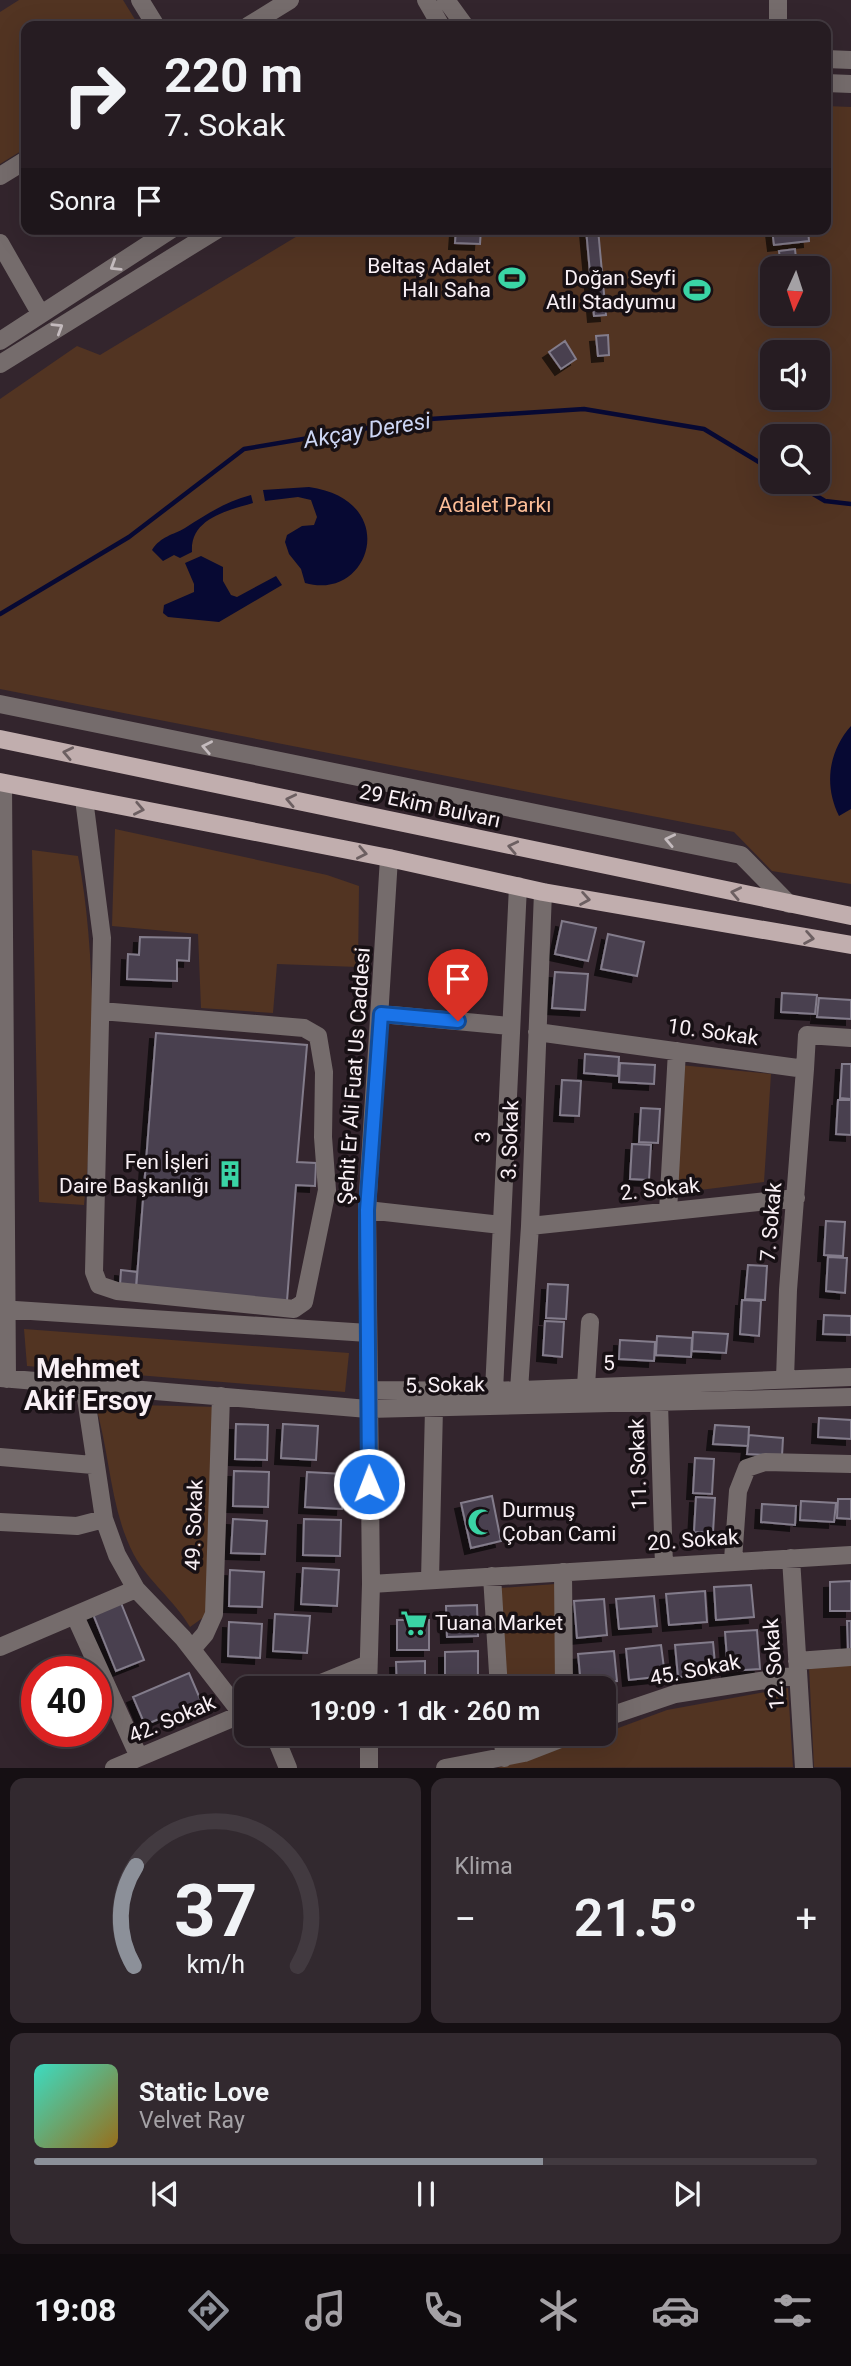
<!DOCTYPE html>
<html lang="tr">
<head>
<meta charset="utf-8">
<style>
	:root { --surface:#261c22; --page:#32292f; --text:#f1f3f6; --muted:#a4a1a5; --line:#423a40; --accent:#8c9099 }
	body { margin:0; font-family:Roboto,sans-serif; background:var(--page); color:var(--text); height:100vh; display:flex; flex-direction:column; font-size:26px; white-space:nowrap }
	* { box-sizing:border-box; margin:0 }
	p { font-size:23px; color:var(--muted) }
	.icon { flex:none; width:38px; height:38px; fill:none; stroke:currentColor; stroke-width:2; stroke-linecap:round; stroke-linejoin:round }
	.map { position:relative; height:1768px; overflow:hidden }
	.side { display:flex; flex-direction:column; gap:10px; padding:10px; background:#150f13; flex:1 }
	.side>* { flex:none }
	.top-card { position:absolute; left:21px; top:21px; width:810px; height:214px; border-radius:14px; box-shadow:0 7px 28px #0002,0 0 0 2px var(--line); background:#261c22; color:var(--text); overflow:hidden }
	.needle { width:46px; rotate:183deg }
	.fabs { position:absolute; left:760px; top:256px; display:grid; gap:14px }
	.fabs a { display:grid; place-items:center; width:70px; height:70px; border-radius:14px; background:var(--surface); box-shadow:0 7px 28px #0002,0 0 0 2px var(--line); font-size:35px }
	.speed { position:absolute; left:21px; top:1656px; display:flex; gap:14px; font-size:35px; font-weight:700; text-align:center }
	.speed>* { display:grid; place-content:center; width:91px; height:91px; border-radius:50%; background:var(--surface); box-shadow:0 7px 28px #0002,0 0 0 2px var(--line); line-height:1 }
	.speed .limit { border:10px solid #d22; background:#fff; color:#111 }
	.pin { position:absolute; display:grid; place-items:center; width:60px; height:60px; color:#fff; margin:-72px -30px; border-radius:50% 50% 50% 0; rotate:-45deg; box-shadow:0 0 7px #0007 }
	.pin .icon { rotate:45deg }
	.me { position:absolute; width:77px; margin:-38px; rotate:359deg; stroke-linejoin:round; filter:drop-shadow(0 0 5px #0008) }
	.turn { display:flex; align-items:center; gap:24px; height:147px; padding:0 28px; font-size:32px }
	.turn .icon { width:91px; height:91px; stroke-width:2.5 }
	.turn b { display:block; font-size:49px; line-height:60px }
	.then { display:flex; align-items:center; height:66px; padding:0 28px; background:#0003; gap:14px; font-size:26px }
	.big { font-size:52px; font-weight:600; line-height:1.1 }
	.side .card { flex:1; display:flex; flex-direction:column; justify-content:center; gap:10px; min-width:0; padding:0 24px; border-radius:14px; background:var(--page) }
	.side .dial { align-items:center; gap:0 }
	.dial svg { height:182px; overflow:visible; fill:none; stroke:var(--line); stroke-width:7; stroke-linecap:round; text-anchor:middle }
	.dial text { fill:var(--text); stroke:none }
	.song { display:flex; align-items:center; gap:21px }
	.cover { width:84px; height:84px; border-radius:10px; background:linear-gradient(135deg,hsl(170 70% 55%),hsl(40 70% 35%)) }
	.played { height:7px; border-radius:4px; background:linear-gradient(90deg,var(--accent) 65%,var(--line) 65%) }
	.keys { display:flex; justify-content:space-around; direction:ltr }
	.heat { display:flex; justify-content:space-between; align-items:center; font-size:38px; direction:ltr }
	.side .tiles { flex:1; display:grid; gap:10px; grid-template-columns:1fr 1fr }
	.card:last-child { grid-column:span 2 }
	.trip { position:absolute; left:234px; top:1676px; width:382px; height:70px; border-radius:14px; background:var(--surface); box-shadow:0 7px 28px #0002,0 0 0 2px var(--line); font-weight:600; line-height:70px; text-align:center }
	.tab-bar { display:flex; height:112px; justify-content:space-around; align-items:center; background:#0f0b0e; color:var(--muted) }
	.tab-bar .icon { width:49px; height:49px }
	.tab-bar .selected { color:var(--accent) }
	.tab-bar b { font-size:32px; color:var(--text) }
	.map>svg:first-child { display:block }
</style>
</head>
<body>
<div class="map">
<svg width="851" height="1768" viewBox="0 0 851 1768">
	<defs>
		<filter id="shadow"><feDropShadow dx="-6" dy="6" stdDeviation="0" flood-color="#0009"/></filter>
	</defs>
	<rect width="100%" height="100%" fill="#33252d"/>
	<path fill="#523422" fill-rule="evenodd" d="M 19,0 L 123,0 L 139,26 L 26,26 L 26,148 L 0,164 L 0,12 Z
		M 826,106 L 851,107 L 851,884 L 772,871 L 734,832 L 0,689 L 0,399 L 77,346 L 100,355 L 309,229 L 826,229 ZM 772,268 L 817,268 L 817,313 L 772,313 ZM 772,352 L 817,352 L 817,397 L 772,397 ZM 772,436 L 817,436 L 817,481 L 772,481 Z
		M 115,829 L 327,875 L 359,886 L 358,967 L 277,964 L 273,1013 L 201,1008 L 198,934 L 112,926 Z
		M 32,850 L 78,856 C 98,959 95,1100 84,1205 L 39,1202 Z
		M 680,1065 L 771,1074 L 764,1182 L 676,1193 Z
		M 24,1329 L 349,1353 L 345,1392 L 27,1366 Z
		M 95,1404 L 219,1407 L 208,1614 L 190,1627 C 175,1601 148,1581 134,1555 C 110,1510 110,1452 95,1404 Z
		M 556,1584 L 557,1689 L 507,1689 L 500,1588 Z
		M 851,1663 L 851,1767 L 814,1767 L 809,1667 Z
		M 788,1688 L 793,1767 L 497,1768 L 575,1744 L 667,1710 Z"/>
	<path fill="#070933" d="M 309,487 C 402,500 371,602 305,583 L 301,569 L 289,554 L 285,542 L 287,535 L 302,526 L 314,525 L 317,517 L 311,500 L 298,497 L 265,501 L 263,490 Z
		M 251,495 L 253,503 C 226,511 190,519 192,552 L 180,558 L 174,555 L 163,561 L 152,550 C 161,536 173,535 185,528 C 207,514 225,502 251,495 Z
		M 201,556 L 223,567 L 223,581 L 231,595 L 237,597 L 276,576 L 282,585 L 219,622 L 168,617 L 163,613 L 164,605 L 194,592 L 194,584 L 185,563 Z
		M 851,726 L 851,809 L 839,816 C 824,786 828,752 851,726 Z"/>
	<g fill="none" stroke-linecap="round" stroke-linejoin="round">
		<path stroke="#070933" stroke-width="4.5" d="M 791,481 L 825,501 L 851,504
			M 0,614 L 129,537 L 244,449 L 415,420 L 584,409 L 704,429 L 772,470"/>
	</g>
	<path fill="#484150" stroke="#837c8b" stroke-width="2" filter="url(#shadow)" d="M 456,229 L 481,229 L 480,244 L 455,243 Z
		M 586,229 L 598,229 L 606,315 L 594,316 Z
		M 772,229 L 808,229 L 809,241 L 774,245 Z
		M 795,249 L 797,268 L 781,268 L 779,251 Z
		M 608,335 L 609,355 L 598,356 L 596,336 Z
		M 565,341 L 576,359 L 561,369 L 549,352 Z
		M 562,921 L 596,928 L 588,961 L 555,954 Z
		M 608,934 L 644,942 L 637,976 L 601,969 Z
		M 140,937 L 190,938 L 189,961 L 177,960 L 177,981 L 127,979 L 128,954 L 139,955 Z
		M 555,972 L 588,974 L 585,1010 L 552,1008 Z
		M 782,993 L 817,995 L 815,1014 L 781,1012 Z
		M 819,998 L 851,1000 L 851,1019 L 817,1017 Z
		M 156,1033 L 307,1045 L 297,1162 L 316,1163 L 315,1186 L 296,1185 L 287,1301 L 136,1290 Z
		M 585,1054 L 619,1057 L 618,1076 L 584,1073 Z
		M 620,1063 L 655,1065 L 654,1084 L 619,1082 Z
		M 842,1064 L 851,1064 L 851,1099 L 840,1098 Z
		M 562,1080 L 581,1081 L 579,1116 L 560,1115 Z
		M 838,1100 L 851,1100 L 851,1135 L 836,1134 Z
		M 641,1108 L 660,1109 L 658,1143 L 639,1142 Z
		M 632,1144 L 651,1145 L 649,1180 L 630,1179 Z
		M 826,1221 L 845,1222 L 843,1256 L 824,1255 Z
		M 828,1257 L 847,1258 L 845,1293 L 826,1291 Z
		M 748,1265 L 767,1266 L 765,1300 L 745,1299 Z
		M 121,1270 L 137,1272 L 136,1287 L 120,1286 Z
		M 548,1284 L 568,1285 L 566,1319 L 546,1318 Z
		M 742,1300 L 761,1301 L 759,1336 L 740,1334 Z
		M 824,1315 L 851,1316 L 851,1335 L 823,1334 Z
		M 545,1321 L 564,1322 L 562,1357 L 543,1355 Z
		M 693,1332 L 728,1334 L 726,1353 L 692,1351 Z
		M 657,1336 L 692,1338 L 691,1357 L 656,1355 Z
		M 620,1340 L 655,1342 L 654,1361 L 619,1359 Z
		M 819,1418 L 851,1420 L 851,1439 L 818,1437 Z
		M 236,1424 L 268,1425 L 267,1460 L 235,1459 Z
		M 283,1424 L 318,1426 L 316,1460 L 281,1458 Z
		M 715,1425 L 749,1427 L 748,1446 L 713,1444 Z
		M 749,1435 L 783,1438 L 782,1456 L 747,1454 Z
		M 695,1458 L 714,1459 L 712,1494 L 693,1493 Z
		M 234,1471 L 269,1472 L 268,1507 L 233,1506 Z
		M 307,1472 L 344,1474 L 342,1509 L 305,1507 Z
		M 492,1496 L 501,1541 L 471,1548 L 461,1503 Z
		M 696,1497 L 715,1498 L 713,1533 L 694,1532 Z
		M 838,1499 L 851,1499 L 851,1519 L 837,1518 Z
		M 801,1501 L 836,1503 L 834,1522 L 800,1520 Z
		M 762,1504 L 796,1506 L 795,1525 L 761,1522 Z
		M 233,1519 L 267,1521 L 265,1554 L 231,1553 Z
		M 304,1519 L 341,1520 L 340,1556 L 303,1555 Z
		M 303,1568 L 339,1570 L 337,1606 L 301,1604 Z
		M 230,1570 L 264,1572 L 262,1607 L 229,1606 Z
		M 851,1581 L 851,1611 L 830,1611 L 830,1582 Z
		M 751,1585 L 754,1617 L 716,1620 L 714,1587 Z
		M 705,1591 L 707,1622 L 669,1625 L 666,1594 Z
		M 654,1596 L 657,1626 L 619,1629 L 616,1599 Z
		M 604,1599 L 607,1635 L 577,1638 L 574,1601 Z
		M 121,1603 L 144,1660 L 116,1671 L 93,1614 Z
		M 477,1605 L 478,1636 L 447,1637 L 446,1606 Z
		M 275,1614 L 310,1616 L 307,1653 L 273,1651 Z
		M 397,1620 L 429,1620 L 429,1650 L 397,1650 Z
		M 847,1621 L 851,1621 L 851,1651 L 848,1651 Z
		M 229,1622 L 262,1624 L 260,1658 L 228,1656 Z
		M 757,1630 L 760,1669 L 728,1671 L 725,1632 Z
		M 713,1642 L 716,1674 L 678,1677 L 675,1645 Z
		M 661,1645 L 665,1676 L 629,1680 L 626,1649 Z
		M 478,1651 L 478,1682 L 445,1682 L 445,1652 Z
		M 614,1651 L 617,1681 L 581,1685 L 578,1654 Z
		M 425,1661 L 425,1689 L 397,1689 L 396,1662 Z
		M 189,1673 L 201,1701 L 145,1725 L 133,1697 Z
		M 393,1734 L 424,1734 L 424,1737 L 393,1737 Z"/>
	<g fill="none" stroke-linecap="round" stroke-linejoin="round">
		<path stroke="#756c6c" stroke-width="18" d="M 140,0 L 156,26
			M 426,0 L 441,26
			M 446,0 L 465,26
			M 778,0 L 778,26
			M 248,26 L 290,0
			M 826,59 L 851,60
			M 826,83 L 851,84
			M 0,176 L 26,160
			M 0,243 L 40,313
			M 0,341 L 172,229
			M 0,364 L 218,229
			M 0,704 L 741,855 L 789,904
			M 3,783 L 7,1379
			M 84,799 L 102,938 L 94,1272 L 99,1285 L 117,1291 L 294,1309 L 304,1302 L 327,1190 L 323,1137 L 324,1072 L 318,1036 L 304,1028 L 101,1011
			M 381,1014 L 510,1026
			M 537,1032 L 805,1069 L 807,1035 L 851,1038
			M 367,1210 L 501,1225
			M 668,1211 L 677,1051
			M 530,1226 L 796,1198
			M 0,1309 L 368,1333
			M 0,1378 L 368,1409 L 851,1397
			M 785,1379 L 788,1290 L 805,1069
			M 84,1385 L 104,1519 L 117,1555 L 136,1589 L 183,1638 L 242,1714
			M 586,1386 L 590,1322
			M 369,1390 L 494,1391 L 851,1377
			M 519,1390 L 530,1226 L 543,892
			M 494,1391 L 518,886
			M 659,1403 L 664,1566
			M 0,1457 L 93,1465
			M 0,1522 L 77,1526 L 104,1519
			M 791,1558 L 804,1768
			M 733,1560 L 738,1491 L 747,1468 L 765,1462 L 851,1464
			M 563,1572 L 564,1689
			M 492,1576 L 499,1689
			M 430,1580 L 434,1408
			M 371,1584 L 851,1555
			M 75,1616 L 139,1757
			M 0,1647 L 136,1589
			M 192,1649 L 205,1634 L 214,1614 L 221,1396
			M 797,1661 L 851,1657
			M 306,1689 L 368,1664
			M 368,1689 L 371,1584 L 367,1210 L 389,858
			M 604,1718 L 675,1694 L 798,1675
			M 274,1734 L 288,1768
			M 369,1734 L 369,1768
			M 503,1734 L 504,1758
			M 114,1768 L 247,1712
			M 445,1768 L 524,1753 L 573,1734"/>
		<path stroke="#c1aeae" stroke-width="18" d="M 0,739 L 851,916
			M 0,782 L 389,858 L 543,892 L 851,945"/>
	</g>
	<defs><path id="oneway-chevron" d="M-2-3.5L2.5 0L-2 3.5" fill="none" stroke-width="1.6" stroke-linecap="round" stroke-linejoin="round" transform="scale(1.75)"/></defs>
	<g stroke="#c4bbbe">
		<use href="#oneway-chevron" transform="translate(115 266) rotate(148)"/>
		<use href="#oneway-chevron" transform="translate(58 328) rotate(-32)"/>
		<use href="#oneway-chevron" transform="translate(207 747) rotate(-169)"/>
		<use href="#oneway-chevron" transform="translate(670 840) rotate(-168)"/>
	</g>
	<g stroke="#6c5f61">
		<use href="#oneway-chevron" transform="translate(68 753) rotate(-168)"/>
		<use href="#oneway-chevron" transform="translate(291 800) rotate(-168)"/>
		<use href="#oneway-chevron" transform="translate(139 809) rotate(11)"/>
		<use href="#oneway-chevron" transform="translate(513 847) rotate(-168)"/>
		<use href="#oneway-chevron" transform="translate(362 853) rotate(11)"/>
		<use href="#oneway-chevron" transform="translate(736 893) rotate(-168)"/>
		<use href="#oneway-chevron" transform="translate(585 899) rotate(10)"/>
		<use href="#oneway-chevron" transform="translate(809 938) rotate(10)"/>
	</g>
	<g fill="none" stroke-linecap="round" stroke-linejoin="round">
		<defs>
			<path id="route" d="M 369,1484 L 367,1210 L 381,1014 L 458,1021"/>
		</defs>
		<use href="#route" stroke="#114b97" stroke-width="18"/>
		<use href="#route" stroke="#1a73e8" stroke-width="12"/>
	</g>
	<defs>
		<symbol id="stadium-bare" viewBox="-9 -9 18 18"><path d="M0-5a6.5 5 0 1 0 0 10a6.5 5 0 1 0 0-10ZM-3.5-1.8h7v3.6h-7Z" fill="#3ad4a5" stroke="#171014" stroke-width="2.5" paint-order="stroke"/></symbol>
		<symbol id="building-bare" viewBox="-9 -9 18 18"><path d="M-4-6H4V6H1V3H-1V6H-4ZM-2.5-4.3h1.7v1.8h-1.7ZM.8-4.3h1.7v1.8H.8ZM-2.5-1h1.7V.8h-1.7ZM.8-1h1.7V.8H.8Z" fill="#3ad4a5" stroke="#171014" stroke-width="2.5" paint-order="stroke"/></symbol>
		<symbol id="mosque-bare" viewBox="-9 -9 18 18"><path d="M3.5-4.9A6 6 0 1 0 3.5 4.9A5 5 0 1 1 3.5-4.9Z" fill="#3ad4a5" stroke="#171014" stroke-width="2.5" paint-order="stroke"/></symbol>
		<symbol id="supermarket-bare" viewBox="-9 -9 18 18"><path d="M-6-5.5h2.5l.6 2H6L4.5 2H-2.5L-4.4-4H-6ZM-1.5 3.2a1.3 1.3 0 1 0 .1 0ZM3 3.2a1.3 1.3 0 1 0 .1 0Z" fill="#3ad4a5" stroke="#171014" stroke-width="2.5" paint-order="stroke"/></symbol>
	</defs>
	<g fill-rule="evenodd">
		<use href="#stadium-bare" x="493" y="259" width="38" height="38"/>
		<use href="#stadium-bare" x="678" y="271" width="38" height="38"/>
		<use href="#building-bare" x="211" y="1155" width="38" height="38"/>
		<use href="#mosque-bare" x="462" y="1503" width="38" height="38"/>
		<use href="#supermarket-bare" x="395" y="1604" width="38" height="38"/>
	</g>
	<g text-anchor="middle" stroke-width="7" stroke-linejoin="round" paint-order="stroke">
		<g font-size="21" fill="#f9f0f5" stroke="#171014" text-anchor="end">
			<text x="491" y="273">Beltaş Adalet<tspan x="491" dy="24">Halı Saha</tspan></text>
			<text x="676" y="285">Doğan Seyfi<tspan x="676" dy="24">Atlı Stadyumu</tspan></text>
			<text x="209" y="1169">Fen İşleri<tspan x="209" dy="24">Daire Başkanlığı</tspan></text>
			<text x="502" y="1517" text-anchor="start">Durmuş<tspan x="502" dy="24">Çoban Cami</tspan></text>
			<text x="435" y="1630" text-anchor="start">Tuana Market</text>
		</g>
		<g font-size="21" fill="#fcbd97" stroke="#171014">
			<text x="495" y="512">Adalet Parkı</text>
		</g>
		<g font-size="21" fill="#f9f0f5" stroke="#171014">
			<text transform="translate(430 806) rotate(12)" y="7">29 Ekim Bulvarı</text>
			<text transform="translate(713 1032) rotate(8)" y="7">10. Sokak</text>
			<text transform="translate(354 1076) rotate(-86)" y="7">Şehit Er Ali Fuat Us Caddesi</text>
			<text transform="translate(483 1137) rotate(-88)" y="7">3</text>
			<text transform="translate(510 1140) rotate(-88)" y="7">3. Sokak</text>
			<text transform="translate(660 1189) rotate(-6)" y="7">2. Sokak</text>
			<text transform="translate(771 1222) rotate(-85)" y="7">7. Sokak</text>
			<text transform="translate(609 1363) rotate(-2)" y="7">5</text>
			<text transform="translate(445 1385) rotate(-1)" y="7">5. Sokak</text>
			<text transform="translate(638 1464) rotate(-92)" y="7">11. Sokak</text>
			<text transform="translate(194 1525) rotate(-88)" y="7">49. Sokak</text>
			<text transform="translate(693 1540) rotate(-4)" y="7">20. Sokak</text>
			<text transform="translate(774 1664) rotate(-94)" y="7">12. Sokak</text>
			<text transform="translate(695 1670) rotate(-11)" y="7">45. Sokak</text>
			<text transform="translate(172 1719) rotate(-23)" y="7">42. Sokak</text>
		</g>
		<g font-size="23" font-style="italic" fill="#cdd6f5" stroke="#171014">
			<text transform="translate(367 430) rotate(-9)" y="8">Akçay Deresi</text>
		</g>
		<g font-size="28" font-weight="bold" fill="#f9f0f5" stroke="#171014">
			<text x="88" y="1378">Mehmet<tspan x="88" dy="32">Akif Ersoy</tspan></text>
		</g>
	</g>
</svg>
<div class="fabs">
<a><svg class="needle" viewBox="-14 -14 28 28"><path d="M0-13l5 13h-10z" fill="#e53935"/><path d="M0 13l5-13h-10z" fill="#a4a1a5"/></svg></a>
<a><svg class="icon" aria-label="sound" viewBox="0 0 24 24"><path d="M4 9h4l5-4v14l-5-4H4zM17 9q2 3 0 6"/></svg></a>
<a><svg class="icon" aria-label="search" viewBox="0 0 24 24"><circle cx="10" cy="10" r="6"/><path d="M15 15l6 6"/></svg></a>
</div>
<div class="speed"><div class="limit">40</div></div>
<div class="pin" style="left:458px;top:1021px;background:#d93025"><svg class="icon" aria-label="arrive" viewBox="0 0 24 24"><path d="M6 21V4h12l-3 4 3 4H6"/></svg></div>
<svg class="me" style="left:369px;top:1484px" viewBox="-20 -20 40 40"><circle r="17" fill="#1a73e8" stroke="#fff" stroke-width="3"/><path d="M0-11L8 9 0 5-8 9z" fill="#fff"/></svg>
<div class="trip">19:09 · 1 dk · 260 m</div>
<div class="top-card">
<div class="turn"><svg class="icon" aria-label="right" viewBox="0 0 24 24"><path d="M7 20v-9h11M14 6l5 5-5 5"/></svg><div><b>220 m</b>7. Sokak</div></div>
<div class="then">Sonra<svg class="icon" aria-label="arrive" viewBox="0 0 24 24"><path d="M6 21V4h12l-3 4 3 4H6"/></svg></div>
</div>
</div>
<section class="side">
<div class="tiles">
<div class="card dial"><svg viewBox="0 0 100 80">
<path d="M14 69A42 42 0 1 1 86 69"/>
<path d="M14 69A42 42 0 0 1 15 25" stroke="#8c9099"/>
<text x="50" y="56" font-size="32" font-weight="700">37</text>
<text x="50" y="72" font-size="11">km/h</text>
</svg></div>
<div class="card"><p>Klima</p>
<div class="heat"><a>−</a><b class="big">21.5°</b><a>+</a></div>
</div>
<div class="card">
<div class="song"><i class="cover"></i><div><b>Static Love</b><p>Velvet Ray</p></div></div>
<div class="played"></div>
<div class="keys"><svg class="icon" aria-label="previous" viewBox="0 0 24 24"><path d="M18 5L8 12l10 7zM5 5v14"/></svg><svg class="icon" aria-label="pause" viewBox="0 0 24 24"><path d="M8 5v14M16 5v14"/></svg><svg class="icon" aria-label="next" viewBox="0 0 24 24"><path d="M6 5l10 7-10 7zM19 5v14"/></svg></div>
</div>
</div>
</section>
<nav class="tab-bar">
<b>19:08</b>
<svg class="icon selected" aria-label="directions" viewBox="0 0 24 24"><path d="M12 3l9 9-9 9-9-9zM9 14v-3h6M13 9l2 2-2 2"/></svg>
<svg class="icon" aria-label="music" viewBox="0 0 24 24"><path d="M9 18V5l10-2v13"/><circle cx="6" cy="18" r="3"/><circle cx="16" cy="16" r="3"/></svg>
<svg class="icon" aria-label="phone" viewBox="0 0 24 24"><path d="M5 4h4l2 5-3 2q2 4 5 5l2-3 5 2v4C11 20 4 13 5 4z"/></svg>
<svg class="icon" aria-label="climate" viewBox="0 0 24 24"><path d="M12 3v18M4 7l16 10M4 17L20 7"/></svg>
<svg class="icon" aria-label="car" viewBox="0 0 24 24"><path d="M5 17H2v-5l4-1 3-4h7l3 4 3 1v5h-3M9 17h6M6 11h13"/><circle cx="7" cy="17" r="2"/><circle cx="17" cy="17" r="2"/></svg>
<svg class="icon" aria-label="filters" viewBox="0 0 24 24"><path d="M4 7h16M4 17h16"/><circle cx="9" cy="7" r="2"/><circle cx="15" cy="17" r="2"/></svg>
</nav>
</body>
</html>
